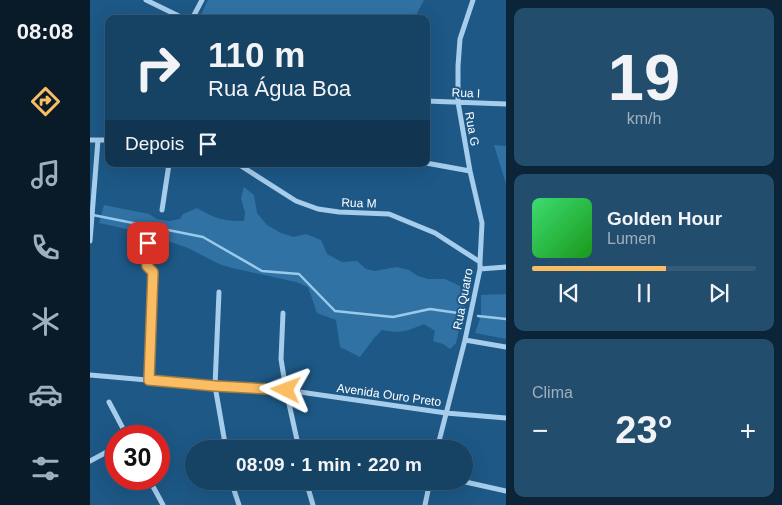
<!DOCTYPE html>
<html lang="pt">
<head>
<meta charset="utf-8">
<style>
	:root { --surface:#164264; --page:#234d6d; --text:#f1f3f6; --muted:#9eb0bf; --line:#355b78; --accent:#fabd64 }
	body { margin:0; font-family:Arial,sans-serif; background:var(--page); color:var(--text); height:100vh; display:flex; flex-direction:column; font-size:19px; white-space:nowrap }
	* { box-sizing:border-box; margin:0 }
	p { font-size:16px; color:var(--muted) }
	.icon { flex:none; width:28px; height:28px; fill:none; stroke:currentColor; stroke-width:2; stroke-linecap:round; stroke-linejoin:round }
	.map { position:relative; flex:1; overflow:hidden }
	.sheet { display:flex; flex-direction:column; gap:8px; padding:8px; background:#0c2437; width:276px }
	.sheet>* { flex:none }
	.hud { position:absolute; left:15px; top:15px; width:325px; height:152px; border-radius:10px; box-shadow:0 5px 20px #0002,0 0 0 1px var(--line); background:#164264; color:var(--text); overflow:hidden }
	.speed { position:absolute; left:15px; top:425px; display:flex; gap:10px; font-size:25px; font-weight:700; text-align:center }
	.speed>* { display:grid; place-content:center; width:65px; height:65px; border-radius:50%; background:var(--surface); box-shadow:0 5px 20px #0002,0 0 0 1px var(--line); line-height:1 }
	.speed .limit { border:8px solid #d22; background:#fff; color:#111 }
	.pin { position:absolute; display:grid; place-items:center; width:42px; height:42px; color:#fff; margin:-21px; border-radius:10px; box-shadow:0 2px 8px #0006 }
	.me { position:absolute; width:55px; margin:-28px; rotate:273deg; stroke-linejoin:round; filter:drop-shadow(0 0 4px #0008) }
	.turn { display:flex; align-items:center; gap:18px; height:105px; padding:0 20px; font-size:22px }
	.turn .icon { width:65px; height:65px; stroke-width:2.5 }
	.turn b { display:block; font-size:35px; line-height:42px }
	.then { display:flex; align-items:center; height:48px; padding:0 20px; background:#0003; gap:10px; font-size:19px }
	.big { font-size:38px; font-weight:800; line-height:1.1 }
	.sheet .widget { flex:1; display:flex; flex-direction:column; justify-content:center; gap:8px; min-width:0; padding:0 18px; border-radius:10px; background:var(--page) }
	.sheet .dial { align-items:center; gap:0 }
	.dial b { font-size:65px; line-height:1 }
	.song { display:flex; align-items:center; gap:15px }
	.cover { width:60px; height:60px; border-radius:8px; background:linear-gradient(135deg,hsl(140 70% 55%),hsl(120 70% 35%)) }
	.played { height:5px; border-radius:2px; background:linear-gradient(90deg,var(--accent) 60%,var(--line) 60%) }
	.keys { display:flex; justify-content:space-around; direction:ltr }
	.heat { display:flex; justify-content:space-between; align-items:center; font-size:28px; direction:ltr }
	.trip { position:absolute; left:95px; top:440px; width:288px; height:50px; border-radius:25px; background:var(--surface); box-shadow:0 5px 20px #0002,0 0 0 1px var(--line); font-weight:800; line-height:50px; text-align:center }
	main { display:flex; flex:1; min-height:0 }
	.dock { display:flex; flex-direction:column; width:90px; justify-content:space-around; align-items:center; background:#091a28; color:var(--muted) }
	.dock .icon { width:35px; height:35px }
	.dock .active { color:var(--accent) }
	.dock b { font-size:22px; color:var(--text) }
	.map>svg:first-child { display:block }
</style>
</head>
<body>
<main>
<nav class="dock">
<b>08:08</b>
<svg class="icon active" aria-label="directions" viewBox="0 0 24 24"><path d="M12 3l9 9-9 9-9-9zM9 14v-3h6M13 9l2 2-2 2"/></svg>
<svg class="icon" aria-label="music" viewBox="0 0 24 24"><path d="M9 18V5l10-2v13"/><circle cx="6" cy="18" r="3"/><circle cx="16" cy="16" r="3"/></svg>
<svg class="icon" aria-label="phone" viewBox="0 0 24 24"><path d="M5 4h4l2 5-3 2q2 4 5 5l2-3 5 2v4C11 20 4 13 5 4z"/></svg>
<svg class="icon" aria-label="climate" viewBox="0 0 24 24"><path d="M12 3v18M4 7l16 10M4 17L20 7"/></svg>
<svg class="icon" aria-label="car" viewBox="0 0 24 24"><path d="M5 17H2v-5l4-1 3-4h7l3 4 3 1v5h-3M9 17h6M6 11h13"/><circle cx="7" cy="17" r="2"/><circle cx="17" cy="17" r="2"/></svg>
<svg class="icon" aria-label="filters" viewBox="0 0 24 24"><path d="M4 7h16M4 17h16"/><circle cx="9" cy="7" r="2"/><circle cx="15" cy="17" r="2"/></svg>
</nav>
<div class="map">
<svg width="416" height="505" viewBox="0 0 416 505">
	<rect width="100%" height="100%" fill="#1d5886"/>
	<path fill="#3172a4" d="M 118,0 L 334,0 L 324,19 L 109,19 Z
		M 404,145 L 416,146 L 416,184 Z
		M 154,187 L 164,195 L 167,213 L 177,225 L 191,233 L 204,237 L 216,234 L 231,240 L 237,254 L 252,262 L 267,261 L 276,269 L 285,271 L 307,267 L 319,270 L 328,276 L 338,279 L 355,279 L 370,286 L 375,304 L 366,343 L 360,349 L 353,344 L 343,341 L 345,331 L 334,324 C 317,331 311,334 292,330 L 285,337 L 270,357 L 250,347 L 246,320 L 227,313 L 218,287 L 206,282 L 142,268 L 129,264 L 98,248 L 75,240 L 64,235 L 9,223 L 14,205 L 59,214 L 67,219 L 79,221 L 90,219 L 93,214 L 107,208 C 126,219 133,221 154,221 L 155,213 L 151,198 Z
		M 416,294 L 416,339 L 385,333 L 391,316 L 391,295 Z"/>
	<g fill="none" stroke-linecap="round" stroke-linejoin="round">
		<path stroke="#99caec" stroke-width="2.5" d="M 3,215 L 113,237 L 172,271 L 209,274 L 245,311 L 303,317 L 340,309 L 368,313
			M 388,316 L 416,319"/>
		<path stroke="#a6cdeb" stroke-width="5" d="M 56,0 L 95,19
			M 102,19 L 112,0
			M 336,101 L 416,104
			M 0,140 L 19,140
			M 336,163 L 380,171
			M 148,164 L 206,201 L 228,209 L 249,212 L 299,214 L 345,233 L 390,262
			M 72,210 L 79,164
			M 0,241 L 8,140
			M 58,243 L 57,266 L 63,272 L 59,380
			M 390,269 L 416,267
			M 129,292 L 125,386 L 136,449
			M 193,313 L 191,359 L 196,390 L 209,449
			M 375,340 L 416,347
			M 0,375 L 125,386 L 196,390 L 356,413 L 416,418
			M 19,402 L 37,436
			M 347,449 L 375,340 L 390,269 L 390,262 L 392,223 L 380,171 L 368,102 L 368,66 L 370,39 L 383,0
			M 0,461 L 26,447
			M 59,479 L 73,505
			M 141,481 L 149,505
			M 216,481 L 223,505
			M 371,481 L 416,491
			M 335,505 L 340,481"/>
	</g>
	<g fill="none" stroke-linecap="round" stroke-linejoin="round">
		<defs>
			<path id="route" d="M 58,243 L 57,266 L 63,272 L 59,380 L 125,386 L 196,390"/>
		</defs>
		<use href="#route" stroke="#a27b41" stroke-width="12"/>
		<use href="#route" stroke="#fabd64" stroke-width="9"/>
	</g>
	<g text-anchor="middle" stroke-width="4" stroke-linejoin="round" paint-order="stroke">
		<g font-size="12" fill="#fff" stroke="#1d5886">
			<text transform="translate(376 93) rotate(2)" y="4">Rua I</text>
			<text transform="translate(382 129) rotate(80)" y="4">Rua G</text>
			<text transform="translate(269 203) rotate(2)" y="4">Rua M</text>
			<text transform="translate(373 299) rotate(-79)" y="4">Rua Quatro</text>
			<text transform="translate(299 395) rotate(8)" y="4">Avenida Ouro Preto</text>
		</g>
	</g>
</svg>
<div class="speed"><div class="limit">30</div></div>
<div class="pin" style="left:58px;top:243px;background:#d93025"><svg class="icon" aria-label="arrive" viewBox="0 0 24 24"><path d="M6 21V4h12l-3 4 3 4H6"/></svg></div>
<svg class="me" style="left:196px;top:390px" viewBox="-20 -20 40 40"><path d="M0-17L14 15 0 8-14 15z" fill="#fabd64" stroke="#fff" stroke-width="4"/></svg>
<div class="trip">08:09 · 1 min · 220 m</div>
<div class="hud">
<div class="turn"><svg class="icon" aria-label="right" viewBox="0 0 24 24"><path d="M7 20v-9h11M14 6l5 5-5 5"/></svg><div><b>110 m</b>Rua Água Boa</div></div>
<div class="then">Depois<svg class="icon" aria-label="arrive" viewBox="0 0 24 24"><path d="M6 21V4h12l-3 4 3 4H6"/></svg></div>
</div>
</div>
<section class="sheet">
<div class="widget dial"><b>19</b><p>km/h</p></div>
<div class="widget">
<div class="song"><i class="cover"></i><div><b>Golden Hour</b><p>Lumen</p></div></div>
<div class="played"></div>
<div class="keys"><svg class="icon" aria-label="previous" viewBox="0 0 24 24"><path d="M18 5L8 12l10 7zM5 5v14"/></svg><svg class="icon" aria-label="pause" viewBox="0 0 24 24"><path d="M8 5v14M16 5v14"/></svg><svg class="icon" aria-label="next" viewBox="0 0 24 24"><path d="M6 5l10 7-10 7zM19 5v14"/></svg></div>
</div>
<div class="widget"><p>Clima</p>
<div class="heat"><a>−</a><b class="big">23°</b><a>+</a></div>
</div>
</section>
</main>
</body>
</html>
